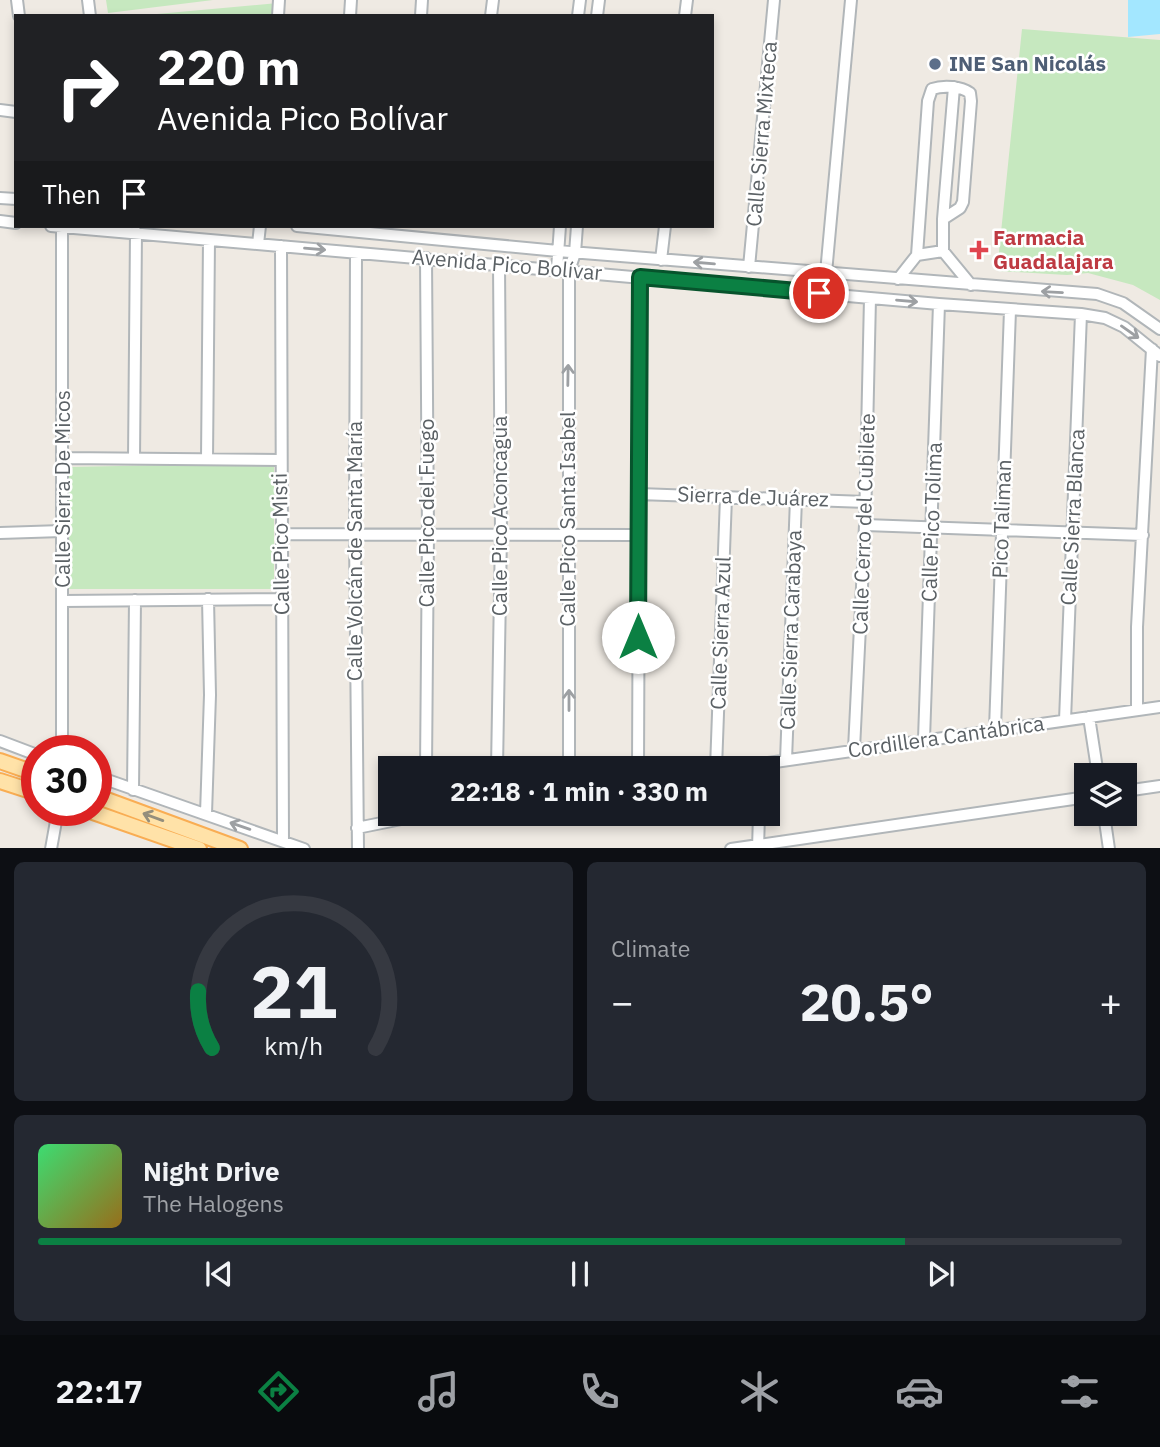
<!DOCTYPE html>
<html lang="en">
<head>
<meta charset="utf-8">
<style>
	:root { --surface:#171b24; --page:#242831; --text:#f1f3f6; --muted:#9ea1a6; --line:#363941; --accent:#0b8043 }
	body { margin:0; font-family:"IBM Plex Sans",sans-serif; background:var(--page); color:var(--text); height:100vh; display:flex; flex-direction:column; font-size:26px; white-space:nowrap }
	* { box-sizing:border-box; margin:0 }
	p { font-size:23px; color:var(--muted) }
	.icon { flex:none; width:38px; height:38px; fill:none; stroke:currentColor; stroke-width:2; stroke-linecap:round; stroke-linejoin:round }
	.map { position:relative; height:848px; overflow:hidden }
	.details { display:flex; flex-direction:column; gap:14px; padding:14px; background:#0d0f14; flex:1 }
	.details>* { flex:none }
	.guide { position:absolute; left:14px; top:14px; width:700px; height:214px; border-radius:0px; box-shadow:0 4px 10px #0003; background:#202124; color:#fff; overflow:hidden }
	.controls { position:absolute; left:1074px; top:763px; display:grid; gap:14px }
	.controls a { display:grid; place-items:center; width:63px; height:63px; border-radius:0px; background:var(--surface); box-shadow:0 4px 10px #0003; font-size:35px }
	.speed { position:absolute; left:21px; top:735px; display:flex; gap:14px; font-size:35px; font-weight:700; text-align:center }
	.speed>* { display:grid; place-content:center; width:91px; height:91px; border-radius:50%; background:var(--surface); box-shadow:0 4px 10px #0003; line-height:1 }
	.speed .limit { border:10px solid #d22; background:#fff; color:#111 }
	.pin { position:absolute; display:grid; place-items:center; width:60px; height:60px; color:#fff; margin:-30px; border:4px solid #fff; border-radius:50%; box-shadow:0 2px 7px #0007 }
	.me { position:absolute; width:77px; margin:-38px; rotate:0deg; stroke-linejoin:round; filter:drop-shadow(0 0 5px #0008) }
	.turn { display:flex; align-items:center; gap:24px; height:147px; padding:0 28px; font-size:32px }
	.turn .icon { width:91px; height:91px; stroke-width:2.5 }
	.turn b { display:block; font-size:49px; line-height:60px }
	.then { display:flex; align-items:center; height:66px; padding:0 28px; background:#0003; gap:14px; font-size:26px }
	.big { font-size:52px; font-weight:700; line-height:1.1 }
	.details .card { flex:1; display:flex; flex-direction:column; justify-content:center; gap:10px; min-width:0; padding:0 24px; border-radius:10px; background:var(--page) }
	.details .dial { align-items:center; gap:0 }
	.dial svg { height:182px; overflow:visible; fill:none; stroke:var(--line); stroke-width:7; stroke-linecap:round; text-anchor:middle }
	.dial text { fill:var(--text); stroke:none }
	.song { display:flex; align-items:center; gap:21px }
	.cover { width:84px; height:84px; border-radius:10px; background:linear-gradient(135deg,hsl(140 70% 55%),hsl(40 70% 35%)) }
	.played { height:7px; border-radius:4px; background:linear-gradient(90deg,var(--accent) 80%,var(--line) 80%) }
	.keys { display:flex; justify-content:space-around; direction:ltr }
	.heat { display:flex; justify-content:space-between; align-items:center; font-size:38px; direction:ltr }
	.details .tiles { flex:1; display:grid; gap:14px; grid-template-columns:1fr 1fr }
	.card:last-child { grid-column:span 2 }
	.trip { position:absolute; left:378px; top:756px; width:402px; height:70px; border-radius:0px; background:var(--surface); box-shadow:0 4px 10px #0003; font-weight:700; line-height:70px; text-align:center }
	.tab-bar { display:flex; height:112px; justify-content:space-around; align-items:center; background:#090b0e; color:var(--muted) }
	.tab-bar .icon { width:49px; height:49px }
	.tab-bar .selected { color:var(--accent) }
	.tab-bar b { font-size:32px; color:var(--text) }
	.map>svg:first-child { display:block }
</style>
</head>
<body>
<div class="map">
<svg width="1160" height="849" viewBox="0 0 1160 849">
	<rect width="100%" height="100%" fill="#efeae3"/>
	<path fill="#c6e8bf" d="M 106,0 L 213,0 L 108,13 Z
		M 278,3 L 277,16 L 135,16 Z
		M 1022,29 L 1160,40 L 1160,300 L 1133,285 L 1088,273 L 1067,275 L 997,271 Z
		M 274,463 L 274,589 L 68,589 L 69,467 Z"/>
	<path fill="#a3e7ff" d="M 1128,0 L 1160,0 L 1160,34 L 1128,37 Z"/>
	<g fill="none" stroke-linecap="round" stroke-linejoin="round">
		<defs>
			<path id="minor" d="M 17,0 L 19,16
				M 88,0 L 90,16
				M 278,16 L 279,0
				M 350,16 L 351,0
				M 421,16 L 422,0
				M 491,16 L 493,0
				M 578,16 L 580,0
				M 597,16 L 599,0
				M 685,16 L 687,0
				M 954,87 L 943,219 L 943,251 L 971,285
				M 0,110 L 16,112
				M 0,198 L 16,199
				M 0,221 L 16,223
				M 51,226 L 939,304 L 1081,314 L 1105,318 L 1124,327 L 1160,356
				M 297,226 L 558,251 L 1097,294 L 1123,303 L 1160,329
				M 62,227 L 62,751
				M 258,244 L 260,226
				M 281,246 L 283,841
				M 356,253 L 355,535 L 358,849
				M 917,255 L 943,251
				M 426,258 L 428,534 L 426,768
				M 661,260 L 665,226
				M 749,267 L 774,0
				M 557,269 L 560,226
				M 826,273 L 851,0
				M 898,279 L 917,255 L 928,101 L 932,89 C 943,85 961,86 970,93 L 971,101 L 963,202 L 960,208 L 943,219
				M 63,458 L 280,460
				M 134,459 L 136,232
				M 207,459 L 209,240
				M 639,494 L 866,502
				M 865,525 L 1143,535
				M 0,533 L 62,531
				M 283,534 L 639,535
				M 63,601 L 282,599
				M 1137,710 L 1137,627 L 1152,349
				M 1089,717 L 1098,775
				M 1065,720 L 1081,314
				M 995,729 L 1010,310
				M 924,739 L 939,304
				M 0,741 L 37,755
				M 854,749 L 865,525 L 870,298
				M 786,760 L 796,499
				M 497,768 L 501,534 L 499,264
				M 569,768 L 569,271 L 575,253 L 577,226
				M 638,768 L 640,277
				M 716,768 L 726,497
				M 733,768 L 1160,707
				M 96,776 L 304,849
				M 133,790 L 135,600
				M 1125,791 L 1160,786
				M 206,814 L 210,695 L 208,599
				M 1104,814 L 1109,849
				M 357,828 L 426,814
				M 51,849 L 58,810
				M 731,849 L 1087,797
				M 758,849 L 759,814"/>
			<path id="major" d="M 0,761 L 37,774
				M 0,781 L 37,793
				M 96,796 L 240,849
				M 87,810 L 199,849"/>
		</defs>
		<use href="#minor" stroke="#b1b6b9" stroke-width="14"/>
		<use href="#major" stroke="#f9ad53" stroke-width="18"/>
		<use href="#minor" stroke="#fff" stroke-width="10"/>
		<use href="#major" stroke="#ffe2a8" stroke-width="14"/>
	</g>
	<defs><path id="oneway-shaft" d="M-6 0H5M1.5-3L5.5 0L1.5 3" fill="none" stroke-width="1.6" stroke-linecap="round" stroke-linejoin="round" transform="scale(1.75)"/></defs>
	<g stroke="#9da0a3">
		<use href="#oneway-shaft" transform="translate(315 249) rotate(5)"/>
		<use href="#oneway-shaft" transform="translate(704 263) rotate(-175)"/>
		<use href="#oneway-shaft" transform="translate(1052 292) rotate(-177)"/>
		<use href="#oneway-shaft" transform="translate(907 301) rotate(5)"/>
		<use href="#oneway-shaft" transform="translate(1130 332) rotate(35)"/>
		<use href="#oneway-shaft" transform="translate(568 375) rotate(-89)"/>
		<use href="#oneway-shaft" transform="translate(569 700) rotate(-90)"/>
		<use href="#oneway-shaft" transform="translate(240 826) rotate(-161)"/>
	</g>
	<use stroke="#948e7c" href="#oneway-shaft" transform="translate(153 817) rotate(-160)"/>
	<g fill="none" stroke-linecap="round" stroke-linejoin="round">
		<defs>
			<path id="route" d="M 638,637 L 640,277 L 819,293"/>
		</defs>
		<use href="#route" stroke="#07532c" stroke-width="18"/>
		<use href="#route" stroke="#0b8043" stroke-width="12"/>
	</g>
	<circle fill="#5c6f8a" stroke="#fff" stroke-width="2.5" cx="935" cy="64" r="7"/>
	<path fill="#e0444e" stroke="#fff" stroke-width="2.5" d="M975.5 239.5h7v7h7v7h-7v7h-7v-7h-7v-7h7z"/>
	<g text-anchor="middle" stroke-width="5" stroke-linejoin="round" paint-order="stroke">
		<g font-size="21" font-weight="bold" fill="#4e5e75" stroke="#fff" text-anchor="start">
			<text x="949" y="71">INE San Nicolás</text>
		</g>
		<g font-size="21" fill="#5b6165" stroke="#fff">
			<text transform="translate(762 134) rotate(-85)" y="7">Calle Sierra Mixteca</text>
			<text transform="translate(507 265) rotate(5)" y="7">Avenida Pico Bolívar</text>
			<text transform="translate(63 489) rotate(-90)" y="7">Calle Sierra De Micos</text>
			<text transform="translate(753 497) rotate(2)" y="7">Sierra de Juárez</text>
			<text transform="translate(427 513) rotate(-90)" y="7">Calle Pico del Fuego</text>
			<text transform="translate(500 516) rotate(-90)" y="7">Calle Pico Aconcagua</text>
			<text transform="translate(1073 517) rotate(-87)" y="7">Calle Sierra Blanca</text>
			<text transform="translate(568 519) rotate(-90)" y="7">Calle Pico Santa Isabel</text>
			<text transform="translate(1002 519) rotate(-88)" y="7">Pico Taliman</text>
			<text transform="translate(932 522) rotate(-88)" y="7">Calle Pico Tolima</text>
			<text transform="translate(864 524) rotate(-88)" y="7">Calle Cerro del Cubilete</text>
			<text transform="translate(281 544) rotate(-91)" y="7">Calle Pico Misti</text>
			<text transform="translate(355 551) rotate(-90)" y="7">Calle Volcán de Santa María</text>
			<text transform="translate(791 630) rotate(-88)" y="7">Calle Sierra Carabaya</text>
			<text transform="translate(721 633) rotate(-88)" y="7">Calle Sierra Azul</text>
			<text transform="translate(946 737) rotate(-8)" y="7">Cordillera Cantábrica</text>
		</g>
		<g font-size="21" font-weight="bold" fill="#be3a42" stroke="#fff" text-anchor="start">
			<text x="993" y="245">Farmacia<tspan x="993" dy="24">Guadalajara</tspan></text>
		</g>
	</g>
</svg>
<div class="controls">
<a><svg class="icon" aria-label="layers" viewBox="0 0 24 24"><path d="M12 4l9 5-9 5-9-5zM3 14l9 5 9-5"/></svg></a>
</div>
<div class="speed"><div class="limit">30</div></div>
<div class="pin" style="left:819px;top:293px;background:#d93025"><svg class="icon" aria-label="arrive" viewBox="0 0 24 24"><path d="M6 21V4h12l-3 4 3 4H6"/></svg></div>
<svg class="me" style="left:638px;top:637px" viewBox="-20 -20 40 40"><circle r="19" fill="#fff"/><path d="M0-13L10 11 0 6-10 11z" fill="#0b8043"/></svg>
<div class="trip">22:18 · 1 min · 330 m</div>
<div class="guide">
<div class="turn"><svg class="icon" aria-label="right" viewBox="0 0 24 24"><path d="M7 20v-9h11M14 6l5 5-5 5"/></svg><div><b>220 m</b>Avenida Pico Bolívar</div></div>
<div class="then">Then<svg class="icon" aria-label="arrive" viewBox="0 0 24 24"><path d="M6 21V4h12l-3 4 3 4H6"/></svg></div>
</div>
</div>
<section class="details">
<div class="tiles">
<div class="card dial"><svg viewBox="0 0 100 80">
<path d="M14 69A42 42 0 1 1 86 69"/>
<path d="M14 69A42 42 0 0 1 8 44" stroke="#0b8043"/>
<text x="50" y="56" font-size="32" font-weight="700">21</text>
<text x="50" y="72" font-size="11">km/h</text>
</svg></div>
<div class="card"><p>Climate</p>
<div class="heat"><a>−</a><b class="big">20.5°</b><a>+</a></div>
</div>
<div class="card">
<div class="song"><i class="cover"></i><div><b>Night Drive</b><p>The Halogens</p></div></div>
<div class="played"></div>
<div class="keys"><svg class="icon" aria-label="previous" viewBox="0 0 24 24"><path d="M18 5L8 12l10 7zM5 5v14"/></svg><svg class="icon" aria-label="pause" viewBox="0 0 24 24"><path d="M8 5v14M16 5v14"/></svg><svg class="icon" aria-label="next" viewBox="0 0 24 24"><path d="M6 5l10 7-10 7zM19 5v14"/></svg></div>
</div>
</div>
</section>
<nav class="tab-bar">
<b>22:17</b>
<svg class="icon selected" aria-label="directions" viewBox="0 0 24 24"><path d="M12 3l9 9-9 9-9-9zM9 14v-3h6M13 9l2 2-2 2"/></svg>
<svg class="icon" aria-label="music" viewBox="0 0 24 24"><path d="M9 18V5l10-2v13"/><circle cx="6" cy="18" r="3"/><circle cx="16" cy="16" r="3"/></svg>
<svg class="icon" aria-label="phone" viewBox="0 0 24 24"><path d="M5 4h4l2 5-3 2q2 4 5 5l2-3 5 2v4C11 20 4 13 5 4z"/></svg>
<svg class="icon" aria-label="climate" viewBox="0 0 24 24"><path d="M12 3v18M4 7l16 10M4 17L20 7"/></svg>
<svg class="icon" aria-label="car" viewBox="0 0 24 24"><path d="M5 17H2v-5l4-1 3-4h7l3 4 3 1v5h-3M9 17h6M6 11h13"/><circle cx="7" cy="17" r="2"/><circle cx="17" cy="17" r="2"/></svg>
<svg class="icon" aria-label="filters" viewBox="0 0 24 24"><path d="M4 7h16M4 17h16"/><circle cx="9" cy="7" r="2"/><circle cx="15" cy="17" r="2"/></svg>
</nav>
</body>
</html>
